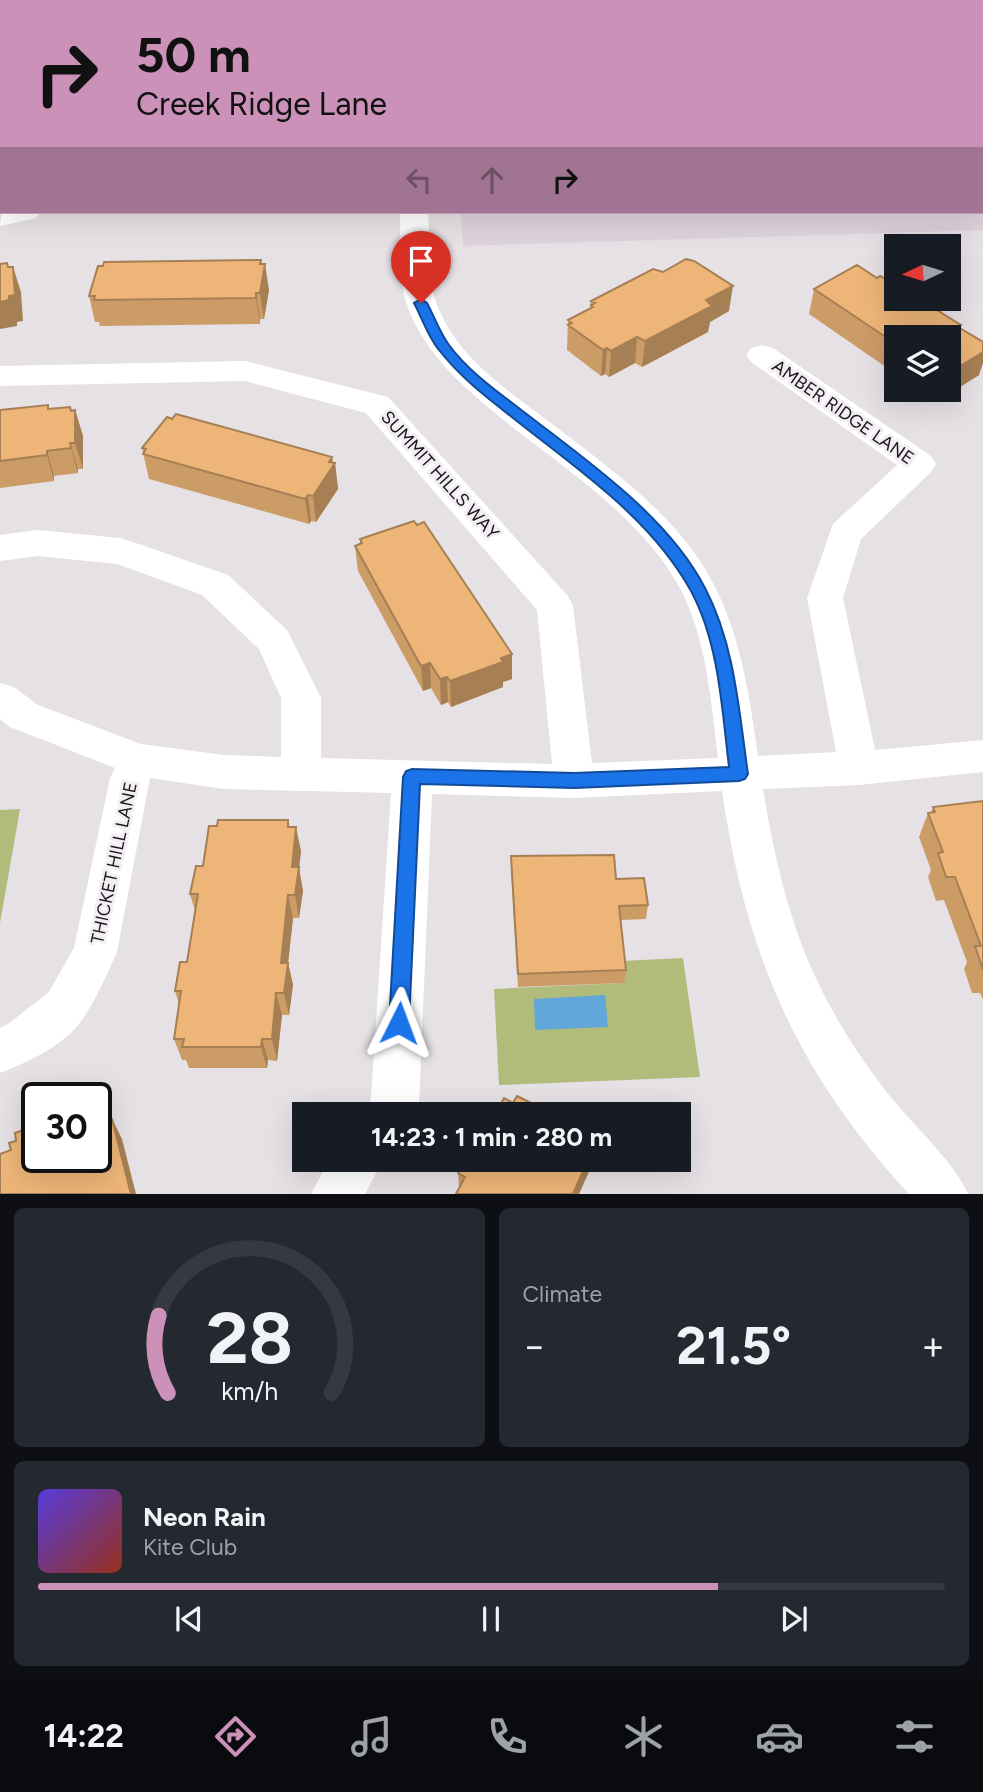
<!DOCTYPE html>
<html lang="en">
<head>
<meta charset="utf-8">
<style>
	:root { --surface:#171b24; --page:#242831; --text:#f1f3f6; --muted:#9ea1a6; --line:#363941; --accent:#cb91b8 }
	body { margin:0; font-family:Figtree,sans-serif; background:var(--page); color:var(--text); height:100vh; display:flex; flex-direction:column; font-size:26px; white-space:nowrap }
	* { box-sizing:border-box; margin:0 }
	p { font-size:23px; color:var(--muted) }
	.icon { flex:none; width:38px; height:38px; fill:none; stroke:currentColor; stroke-width:2; stroke-linecap:round; stroke-linejoin:round }
	.map { position:relative; height:1194px; overflow:hidden }
	.side { display:flex; flex-direction:column; gap:14px; padding:14px; background:#0d0f14; flex:1 }
	.side>* { flex:none }
	.top-card { position:absolute; left:0px; top:0px; width:984px; height:214px; box-shadow:0 7px 28px #0002; background:#cb91b8; color:#111; overflow:hidden }
	.needle { width:46px; rotate:266deg }
	.fabs { position:absolute; left:884px; top:234px; display:grid; gap:14px }
	.fabs a { display:grid; place-items:center; width:77px; height:77px; border-radius:0px; background:var(--surface); box-shadow:0 7px 28px #0002; font-size:35px }
	.speed { position:absolute; left:21px; top:1082px; display:flex; gap:14px; font-size:35px; font-weight:700; text-align:center }
	.speed>* { display:grid; place-content:center; width:91px; height:91px; border-radius:50%; background:var(--surface); box-shadow:0 7px 28px #0002; line-height:1 }
	.speed .limit { border:4px solid #111; border-radius:10px; background:#fff; color:#111 }
	.pin { position:absolute; display:grid; place-items:center; width:60px; height:60px; color:#fff; margin:-72px -30px; border-radius:50% 50% 50% 0; rotate:-45deg; box-shadow:0 0 7px #0007 }
	.pin .icon { rotate:45deg }
	.me { position:absolute; width:77px; margin:-38px; rotate:3deg; stroke-linejoin:round; filter:drop-shadow(0 0 5px #0008) }
	.turn { display:flex; align-items:center; gap:24px; height:147px; padding:0 21px; font-size:32px }
	.turn .icon { width:91px; height:91px; stroke-width:2.5 }
	.turn b { display:block; font-size:49px; line-height:60px }
	.lanes { display:flex; align-items:center; height:66px; padding:0 21px; background:#0003; justify-content:center; gap:35px; direction:ltr }
	.lanes .off { opacity:.35 }
	.big { font-size:52px; font-weight:700; line-height:1.1 }
	.side .tile { flex:1; display:flex; flex-direction:column; justify-content:center; gap:10px; min-width:0; padding:0 24px; border-radius:10px; background:var(--page) }
	.side .dial { align-items:center; gap:0 }
	.dial svg { height:182px; overflow:visible; fill:none; stroke:var(--line); stroke-width:7; stroke-linecap:round; text-anchor:middle }
	.dial text { fill:var(--text); stroke:none }
	.song { display:flex; align-items:center; gap:21px }
	.cover { width:84px; height:84px; border-radius:10px; background:linear-gradient(135deg,hsl(250 70% 55%),hsl(10 70% 35%)) }
	.played { height:7px; border-radius:4px; background:linear-gradient(90deg,var(--accent) 75%,var(--line) 75%) }
	.keys { display:flex; justify-content:space-around; direction:ltr }
	.heat { display:flex; justify-content:space-between; align-items:center; font-size:38px; direction:ltr }
	.side .tiles { flex:1; display:grid; gap:14px; grid-template-columns:1fr 1fr }
	.tile:last-child { grid-column:span 2 }
	.trip { position:absolute; left:292px; top:1102px; width:399px; height:70px; border-radius:0px; background:var(--surface); box-shadow:0 7px 28px #0002; font-weight:700; line-height:70px; text-align:center }
	.dock { display:flex; height:112px; justify-content:space-around; align-items:center; background:#090b0e; color:var(--muted) }
	.dock .icon { width:49px; height:49px }
	.dock .active { color:var(--accent) }
	.dock b { font-size:32px; color:var(--text) }
	.map>svg:first-child { display:block }
</style>
</head>
<body>
<div class="map">
<svg width="983" height="1194" viewBox="0 0 983 1194">
	<rect width="100%" height="100%" fill="#e6e1e5"/>
	<path fill="#ded3dd" d="M 451,0 L 983,0 L 983,230 L 463,246 L 461,212 L 982,212 L 982,2 Z"/>
	<path fill="#b1bb7a" d="M 20,809 L 0,923 L 0,810 Z
		M 683,958 L 700,1077 L 499,1085 L 494,989 L 623,983 L 621,961 Z"/>
	<path fill="#62a7d9" d="M 605,995 L 608,1027 L 535,1030 L 534,999 Z"/>
	<g fill="none" stroke-linecap="round" stroke-linejoin="round">
		<path fill="#fff" fill-rule="evenodd" d="M 0,0 L 18,0 L 2,2 L 2,9 Z
			M 84,0 L 108,0 L 109,2 L 86,2 Z
			M 222,0 L 246,0 L 247,2 L 224,2 Z
			M 396,0 L 420,0 L 395,2 Z
			M 655,0 L 684,0 L 685,2 L 657,2 Z
			M 697,0 L 721,0 L 722,2 L 698,2 Z
			M 0,28 L 2,28 L 2,42 L 0,42 Z
			M 2,209 L 2,212 L 40,212 L 36,218 L 0,226 Z
			M 400,212 L 428,212 C 430,242 426,273 436,302 C 455,356 507,390 551,423 C 602,463 658,501 696,555 C 738,615 748,685 758,756 L 836,752 L 807,598 L 833,524 L 897,465 L 751,362 L 746,355 L 751,348 L 762,345 L 773,348 L 931,456 L 936,464 L 931,472 L 861,539 L 843,598 L 875,750 L 983,740 L 983,772 L 859,785 L 763,789 C 783,909 808,988 882,1086 C 906,1119 953,1159 968,1194 L 909,1194 C 796,1071 746,955 722,791 L 574,798 L 432,794 L 419,1105 L 415,1115 L 364,1115 L 371,1098 L 391,793 L 224,789 L 150,778 L 117,952 C 107,974 96,1000 82,1020 C 64,1046 28,1062 0,1073 L 0,1028 L 8,1024 L 49,992 L 74,948 L 110,778 L 115,768 L 10,727 L 0,719 L 0,683 L 14,687 L 38,705 L 141,744 L 224,755 L 281,757 L 281,698 L 259,649 L 202,595 L 117,564 L 38,556 L 0,561 L 0,535 L 38,530 L 120,538 L 133,542 L 228,575 L 287,630 L 321,698 L 321,758 L 552,764 L 537,610 L 366,413 L 245,381 L 0,386 L 0,366 L 245,361 L 388,397 L 568,596 L 573,606 L 592,763 L 718,758 C 711,702 707,643 682,592 C 646,522 571,473 511,426 C 469,392 423,355 406,302 C 397,273 401,242 400,212 Z
			M 329,1160 L 383,1160 L 365,1194 L 311,1194 Z"/>
	</g>
	<path fill="#cc9c67" d="M 111,0 L 210,0 L 212,2 L 113,2 Z
		M 742,0 L 810,0 L 810,2 L 742,2 Z
		M 889,0 L 983,0 L 983,79 L 982,79 L 982,2 L 890,2 Z
		M 2,58 L 2,121 L 0,121 L 0,59 Z
		M 261,260 L 269,290 L 264,319 L 260,319 L 260,324 L 100,326 L 99,322 L 95,322 L 89,296 Z
		M 877,278 L 961,325 L 960,328 L 979,375 L 944,397 L 941,395 L 937,397 L 924,390 L 948,390 L 948,338 L 896,338 L 896,374 L 809,314 L 814,289 Z
		M 591,301 L 729,311 L 710,322 L 708,332 L 642,367 L 635,363 L 609,377 L 605,374 L 601,376 L 567,350 L 568,320 L 590,308 Z
		M 50,409 L 75,410 L 83,436 L 83,469 L 78,469 L 78,473 L 54,476 L 54,481 L 0,488 L 0,410 Z
		M 172,419 L 332,457 L 333,463 L 335,463 L 338,489 L 316,522 L 311,521 L 309,524 L 149,479 L 142,448 Z
		M 360,539 L 512,679 L 503,682 L 503,687 L 451,707 L 448,702 L 441,705 L 431,688 L 423,691 L 358,571 L 355,546 L 360,544 Z
		M 983,801 L 983,1000 L 980,993 L 972,993 L 964,969 L 967,962 L 944,900 L 936,901 L 928,877 L 931,870 L 919,837 L 928,813 L 931,812 L 933,807 Z
		M 290,827 L 301,851 L 299,868 L 303,891 L 299,918 L 293,918 L 288,963 L 293,985 L 289,1015 L 282,1015 L 277,1061 L 268,1060 L 267,1068 L 189,1068 L 186,1060 L 182,1060 L 174,1039 L 179,1004 L 175,991 L 187,962 L 195,911 L 190,894 L 203,866 Z
		M 511,856 L 616,879 L 648,905 L 646,919 L 621,920 L 626,970 L 624,983 L 518,987 L 511,870 Z
		M 593,1163 L 459,1188 L 458,1173 Z"/>
	<path fill="#a67f54" d="M 863,0 L 874,0 L 872,2 L 861,2 Z
		M 0,166 L 2,166 L 2,192 L 0,193 Z
		M 261,260 L 263,277 L 265,264 L 269,290 L 264,319 L 260,293 Z
		M 7,263 L 15,288 L 13,267 L 21,292 L 23,321 L 17,322 L 17,326 L 0,329 L 0,302 L 9,296 Z
		M 733,286 L 729,311 L 710,322 L 708,332 L 642,367 L 645,341 L 706,300 Z
		M 256,293 L 260,319 L 260,324 L 256,298 Z
		M 637,337 L 635,363 L 609,377 L 611,351 Z
		M 983,347 L 983,363 L 979,375 L 944,397 L 946,390 L 948,390 L 948,383 L 952,371 Z
		M 607,348 L 605,374 L 601,376 L 603,350 Z
		M 939,390 L 942,390 L 941,395 L 937,397 Z
		M 70,407 L 75,425 L 75,410 L 83,436 L 83,469 L 75,443 Z
		M 70,443 L 78,469 L 78,473 L 71,448 Z
		M 47,451 L 54,476 L 54,481 L 47,455 Z
		M 332,457 L 333,466 L 335,463 L 338,489 L 316,522 L 313,496 Z
		M 308,495 L 311,521 L 309,524 L 305,499 Z
		M 512,654 L 512,679 L 503,682 L 503,687 L 451,707 L 450,681 Z
		M 430,663 L 431,688 L 423,691 L 421,666 Z
		M 447,677 L 448,702 L 441,705 L 440,679 Z
		M 296,827 L 301,851 L 299,868 L 303,891 L 299,918 L 295,895 L 292,867 Z
		M 288,895 L 293,918 L 288,963 L 293,985 L 289,1015 L 284,993 L 281,963 Z
		M 276,993 L 282,1015 L 277,1061 L 272,1039 Z
		M 262,1039 L 268,1060 L 267,1068 L 261,1047 Z
		M 112,1119 L 122,1139 L 136,1194 L 131,1194 Z
		M 588,1160 L 594,1160 L 593,1163 L 579,1194 L 573,1194 Z"/>
	<path fill="#edb578" stroke="#a67f54" stroke-width="2" d="M 128,0 L 210,0 L 212,2 L 129,2 Z
		M 754,0 L 810,0 L 810,2 L 755,2 Z
		M 827,0 L 863,0 L 861,2 L 825,2 Z
		M 899,0 L 981,0 L 977,0 L 978,2 L 900,2 Z
		M 982,9 L 983,12 L 983,65 L 982,65 Z
		M 1,58 L 2,58 L 2,107 L 0,107 Z
		M 0,125 L 2,125 L 2,166 L 0,166 Z
		M 686,259 L 694,261 L 733,286 L 706,300 L 712,306 L 645,341 L 637,337 L 611,351 L 607,348 L 603,350 L 568,325 L 572,323 L 568,320 L 593,307 L 591,305 L 595,303 L 591,301 L 653,269 L 663,272 Z
		M 261,260 L 260,264 L 265,264 L 260,293 L 256,293 L 256,298 L 94,300 L 95,296 L 89,296 L 98,266 L 103,266 L 104,262 Z
		M 7,263 L 8,267 L 13,267 L 15,295 L 9,296 L 9,300 L 0,302 L 0,264 Z
		M 857,265 L 877,278 L 880,276 L 896,285 L 896,299 L 919,299 L 961,325 L 958,327 L 983,342 L 983,352 L 952,371 L 948,369 L 948,338 L 896,338 L 896,344 L 814,289 Z
		M 48,405 L 48,409 L 70,407 L 71,411 L 75,410 L 75,443 L 70,443 L 71,448 L 47,451 L 47,455 L 0,461 L 0,410 Z
		M 176,414 L 332,457 L 329,462 L 335,463 L 313,496 L 308,495 L 305,499 L 143,454 L 146,449 L 142,448 L 167,417 L 172,419 Z
		M 414,521 L 417,525 L 424,522 L 512,654 L 501,658 L 503,662 L 450,681 L 447,677 L 440,679 L 430,663 L 421,666 L 355,546 L 362,543 L 360,539 Z
		M 983,801 L 983,970 L 975,946 L 981,946 L 955,877 L 946,877 L 938,853 L 943,852 L 928,813 L 935,812 L 933,807 Z
		M 218,820 L 288,820 L 288,827 L 296,827 L 292,867 L 299,867 L 295,895 L 288,895 L 281,963 L 288,963 L 284,993 L 276,993 L 272,1039 L 262,1039 L 261,1047 L 182,1047 L 184,1039 L 174,1039 L 181,991 L 175,991 L 180,962 L 187,962 L 198,894 L 190,894 L 196,866 L 203,866 L 209,826 L 217,826 Z
		M 614,855 L 616,879 L 644,878 L 648,905 L 619,906 L 626,970 L 518,974 L 511,856 Z
		M 517,1096 L 555,1115 L 495,1115 L 504,1098 L 513,1103 Z
		M 102,1114 L 103,1122 L 112,1119 L 131,1194 L 0,1194 L 0,1154 L 11,1150 L 9,1143 L 16,1141 L 15,1133 L 37,1125 L 37,1157 L 96,1157 L 96,1116 Z
		M 464,1160 L 588,1160 L 573,1194 L 456,1194 L 465,1177 L 458,1173 Z"/>
	<path fill="#1a73e8" stroke="#114b97" stroke-width="2" d="M 421,299 L 427,303 C 434,316 440,333 449,345 C 469,372 498,392 524,412 C 587,461 668,516 705,588 C 735,645 739,712 748,774 L 745,779 L 739,781 L 574,788 L 420,784 L 409,1023 L 406,1029 L 399,1032 L 392,1029 L 389,1023 L 403,777 L 406,771 L 412,769 L 574,773 L 729,767 C 722,709 719,643 691,591 C 650,517 577,469 513,418 C 486,397 460,377 439,350 C 428,337 422,318 414,303 Z"/>
	<g text-anchor="middle" stroke-width="6" stroke-linejoin="round" paint-order="stroke">
		<g font-size="18" fill="#1a181a" stroke="#f3eef3">
			<text transform="translate(843 412) rotate(35)" y="6">AMBER RIDGE LANE</text>
			<text transform="translate(440 475) rotate(48)" y="6">SUMMIT HILLS WAY</text>
			<text transform="translate(114 863) rotate(-78)" y="6">THICKET HILL LANE</text>
		</g>
	</g>
</svg>
<div class="fabs">
<a><svg class="needle" viewBox="-14 -14 28 28"><path d="M0-13l5 13h-10z" fill="#e53935"/><path d="M0 13l5-13h-10z" fill="#9ea1a6"/></svg></a>
<a><svg class="icon" aria-label="layers" viewBox="0 0 24 24"><path d="M12 4l9 5-9 5-9-5zM3 14l9 5 9-5"/></svg></a>
</div>
<div class="speed"><div class="limit">30</div></div>
<div class="pin" style="left:421px;top:303px;background:#d93025"><svg class="icon" aria-label="arrive" viewBox="0 0 24 24"><path d="M6 21V4h12l-3 4 3 4H6"/></svg></div>
<svg class="me" style="left:399px;top:1023px" viewBox="-20 -20 40 40"><path d="M0-17L14 15 0 8-14 15z" fill="#1a73e8" stroke="#fff" stroke-width="4"/></svg>
<div class="trip">14:23 · 1 min · 280 m</div>
<div class="top-card">
<div class="turn"><svg class="icon" aria-label="right" viewBox="0 0 24 24"><path d="M7 20v-9h11M14 6l5 5-5 5"/></svg><div><b>50 m</b>Creek Ridge Lane</div></div>
<div class="lanes"><svg class="icon off" aria-label="left" viewBox="0 0 24 24"><path d="M17 20v-9H6M10 6l-5 5 5 5"/></svg><svg class="icon off" aria-label="ahead" viewBox="0 0 24 24"><path d="M12 20V5M6 11l6-6 6 6"/></svg><svg class="icon" aria-label="right" viewBox="0 0 24 24"><path d="M7 20v-9h11M14 6l5 5-5 5"/></svg></div>
</div>
</div>
<section class="side">
<div class="tiles">
<div class="tile dial"><svg viewBox="0 0 100 80">
<path d="M14 69A42 42 0 1 1 86 69"/>
<path d="M14 69A42 42 0 0 1 10 35" stroke="#cb91b8"/>
<text x="50" y="56" font-size="32" font-weight="700">28</text>
<text x="50" y="72" font-size="11">km/h</text>
</svg></div>
<div class="tile"><p>Climate</p>
<div class="heat"><a>−</a><b class="big">21.5°</b><a>+</a></div>
</div>
<div class="tile">
<div class="song"><i class="cover"></i><div><b>Neon Rain</b><p>Kite Club</p></div></div>
<div class="played"></div>
<div class="keys"><svg class="icon" aria-label="previous" viewBox="0 0 24 24"><path d="M18 5L8 12l10 7zM5 5v14"/></svg><svg class="icon" aria-label="pause" viewBox="0 0 24 24"><path d="M8 5v14M16 5v14"/></svg><svg class="icon" aria-label="next" viewBox="0 0 24 24"><path d="M6 5l10 7-10 7zM19 5v14"/></svg></div>
</div>
</div>
</section>
<nav class="dock">
<b>14:22</b>
<svg class="icon active" aria-label="directions" viewBox="0 0 24 24"><path d="M12 3l9 9-9 9-9-9zM9 14v-3h6M13 9l2 2-2 2"/></svg>
<svg class="icon" aria-label="music" viewBox="0 0 24 24"><path d="M9 18V5l10-2v13"/><circle cx="6" cy="18" r="3"/><circle cx="16" cy="16" r="3"/></svg>
<svg class="icon" aria-label="phone" viewBox="0 0 24 24"><path d="M5 4h4l2 5-3 2q2 4 5 5l2-3 5 2v4C11 20 4 13 5 4z"/></svg>
<svg class="icon" aria-label="climate" viewBox="0 0 24 24"><path d="M12 3v18M4 7l16 10M4 17L20 7"/></svg>
<svg class="icon" aria-label="car" viewBox="0 0 24 24"><path d="M5 17H2v-5l4-1 3-4h7l3 4 3 1v5h-3M9 17h6M6 11h13"/><circle cx="7" cy="17" r="2"/><circle cx="17" cy="17" r="2"/></svg>
<svg class="icon" aria-label="filters" viewBox="0 0 24 24"><path d="M4 7h16M4 17h16"/><circle cx="9" cy="7" r="2"/><circle cx="15" cy="17" r="2"/></svg>
</nav>
</body>
</html>
